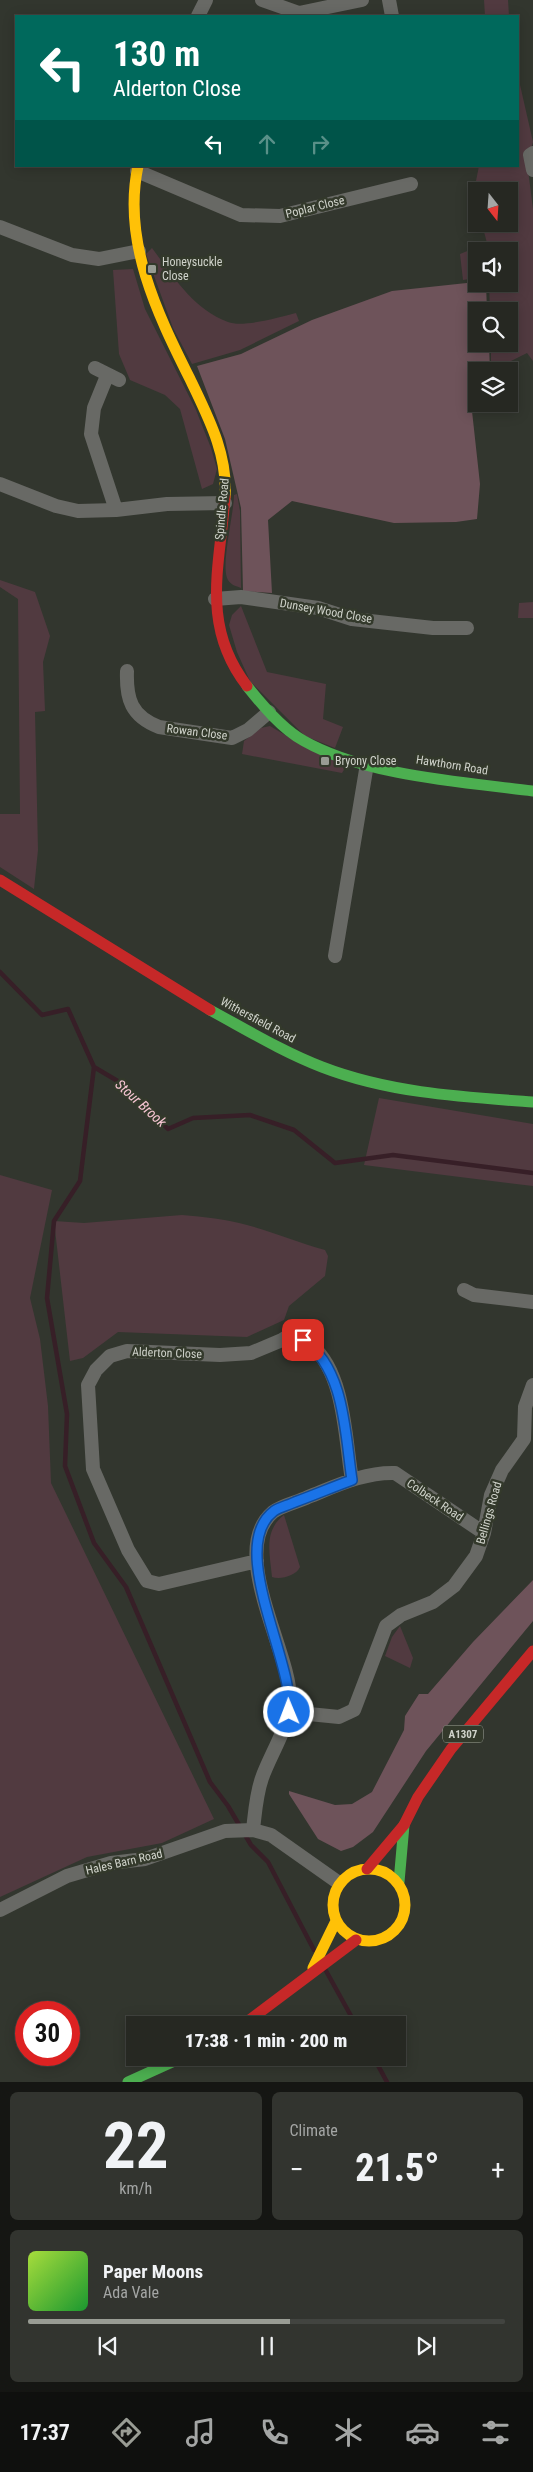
<!DOCTYPE html>
<html lang="en">
<head>
<meta charset="utf-8">
<style>
	:root { --surface:#262822; --page:#32342f; --text:#f1f3f6; --muted:#a4a6a5; --line:#424440; --accent:#999c94 }
	body { margin:0; font-family:"Roboto Condensed",sans-serif; background:var(--page); color:var(--text); height:100vh; display:flex; flex-direction:column; font-size:19px; white-space:nowrap }
	* { box-sizing:border-box; margin:0 }
	p { font-size:16px; color:var(--muted) }
	.icon { flex:none; width:28px; height:28px; fill:none; stroke:currentColor; stroke-width:2; stroke-linecap:round; stroke-linejoin:round }
	.map { position:relative; height:2082px; overflow:hidden }
	.sheet { display:flex; flex-direction:column; gap:10px; padding:10px; background:#151613; flex:1 }
	.sheet>* { flex:none }
	.hud { position:absolute; left:15px; top:15px; width:504px; height:152px; border-radius:0px; box-shadow:0 2px 12px #0003,0 0 0 1px var(--line); background:#00695c; color:#fff; overflow:hidden }
	.needle { width:32px; rotate:163deg }
	.controls { position:absolute; left:468px; top:182px; display:grid; gap:10px }
	.controls a { display:grid; place-items:center; width:50px; height:50px; border-radius:0px; background:var(--surface); box-shadow:0 2px 12px #0003,0 0 0 1px var(--line); font-size:25px }
	.speed { position:absolute; left:15px; top:2001px; display:flex; gap:10px; font-size:25px; font-weight:700; text-align:center }
	.speed>* { display:grid; place-content:center; width:65px; height:65px; border-radius:50%; background:var(--surface); box-shadow:0 2px 12px #0003,0 0 0 1px var(--line); line-height:1 }
	.speed .limit { border:8px solid #d22; background:#fff; color:#111 }
	.pin { position:absolute; display:grid; place-items:center; width:42px; height:42px; color:#fff; margin:-21px; border-radius:10px; box-shadow:0 2px 8px #0006 }
	.me { position:absolute; width:55px; margin:-28px; rotate:359deg; stroke-linejoin:round; filter:drop-shadow(0 0 4px #0008) }
	.turn { display:flex; align-items:center; gap:18px; height:105px; padding:0 15px; font-size:22px }
	.turn .icon { width:65px; height:65px; stroke-width:2.5 }
	.turn b { display:block; font-size:35px; line-height:42px }
	.lanes { display:flex; align-items:center; height:48px; padding:0 15px; background:#0003; justify-content:center; gap:25px; direction:ltr }
	.lanes .off { opacity:.35 }
	.big { font-size:38px; font-weight:800; line-height:1.1 }
	.sheet .tile { flex:1; display:flex; flex-direction:column; justify-content:center; gap:8px; min-width:0; padding:0 18px; border-radius:8px; background:var(--page) }
	.sheet .dial { align-items:center; gap:0 }
	.dial b { font-size:65px; line-height:1 }
	.song { display:flex; align-items:center; gap:15px }
	.cover { width:60px; height:60px; border-radius:8px; background:linear-gradient(135deg,hsl(80 70% 55%),hsl(130 70% 35%)) }
	.played { height:5px; border-radius:2px; background:linear-gradient(90deg,var(--accent) 55%,var(--line) 55%) }
	.keys { display:flex; justify-content:space-around; direction:ltr }
	.heat { display:flex; justify-content:space-between; align-items:center; font-size:28px; direction:ltr }
	.sheet .tiles { flex:1; display:grid; gap:10px; grid-template-columns:1fr 1fr }
	.tile:last-child { grid-column:span 2 }
	.trip { position:absolute; left:126px; top:2016px; width:280px; height:50px; border-radius:0px; background:var(--surface); box-shadow:0 2px 12px #0003,0 0 0 1px var(--line); font-weight:800; line-height:50px; text-align:center }
	.menu { display:flex; height:80px; justify-content:space-around; align-items:center; background:#0f100e; color:var(--muted) }
	.menu .icon { width:35px; height:35px }
	.menu .active { color:var(--accent) }
	.menu b { font-size:22px; color:var(--text) }
	.map>svg:first-child { display:block }
</style>
</head>
<body>
<div class="map">
<svg width="533" height="2082" viewBox="0 0 533 2082">
	<rect width="100%" height="100%" fill="#32362e"/>
	<path fill="#513a40" d="M 484,0 L 508,0 L 509,16 L 485,16 Z
		M 518,76 L 533,142 L 527,162 L 533,209 L 533,361 L 527,353 L 491,371 L 491,344 L 509,344 L 509,311 L 490,311 L 489,284 L 509,284 L 509,251 L 476,251 L 476,278 L 463,280 L 460,254 L 487,243 L 482,224 L 509,224 L 509,191 L 476,191 L 476,196 L 475,186 L 479,166 L 518,166 Z
		M 152,248 C 173,276 193,309 228,322 C 243,328 280,317 296,313 L 299,321 L 240,350 L 192,364 L 173,328 L 146,254 Z
		M 133,269 L 145,309 L 196,410 L 211,448 L 217,469 L 213,484 L 202,489 L 180,409 L 165,395 L 130,380 L 119,354 L 113,270 Z
		M 237,494 L 240,511 L 241,588 C 236,586 231,585 228,580 C 220,567 234,514 234,495 Z
		M 0,580 L 35,592 L 50,636 L 43,662 L 45,711 L 35,712 L 38,850 L 34,889 L 0,867 L 0,814 L 20,814 L 18,599 L 0,587 Z
		M 533,602 L 533,618 L 518,618 L 519,603 Z
		M 241,606 L 267,672 L 326,684 L 323,719 L 343,727 L 335,748 L 305,736 L 250,681 L 237,652 L 229,625 L 232,615 Z
		M 270,726 L 305,747 L 340,762 L 345,768 L 342,773 L 242,754 L 244,741 L 261,728 Z
		M 379,1098 L 533,1124 L 533,1186 L 364,1165 Z
		M 0,1175 L 52,1190 L 30,1298 L 40,1339 L 48,1406 L 51,1483 L 214,1819 L 162,1843 L 87,1857 L 0,1897 Z
		M 182,1215 C 204,1217 226,1219 247,1225 C 274,1232 299,1243 325,1250 L 328,1256 L 325,1276 L 289,1306 L 284,1320 L 247,1337 L 118,1332 L 83,1358 L 70,1361 L 54,1221 L 84,1223 Z
		M 284,1515 L 300,1567 C 296,1576 280,1580 272,1577 C 270,1554 263,1531 284,1515 Z
		M 400,1626 L 413,1658 L 410,1668 L 385,1656 L 392,1637 Z"/>
	<path fill="#6e535a" d="M 476,282 L 486,284 L 487,311 L 476,311 L 476,344 L 489,344 L 490,371 L 476,371 L 476,395 L 471,402 L 480,484 L 477,519 L 456,522 L 394,523 L 292,501 L 268,520 L 272,593 L 243,591 L 241,508 L 225,439 L 197,366 L 241,354 L 312,320 L 392,291 Z
		M 533,1580 L 533,1621 L 426,1751 L 373,1832 L 353,1847 L 341,1851 L 318,1839 L 289,1794 L 289,1791 L 335,1805 L 352,1804 L 372,1792 L 404,1730 L 405,1716 L 419,1694 L 428,1694 L 473,1642 Z"/>
	<g fill="none" stroke-linecap="round" stroke-linejoin="round">
		<path stroke="#371f27" stroke-width="4.5" d="M 0,972 L 42,1015 L 68,1009 L 94,1067 L 121,1083 L 168,1129 L 193,1118 L 250,1115 L 294,1130 L 335,1163 L 393,1155 L 533,1173
			M 94,1067 L 80,1181 L 54,1221 L 47,1298 L 67,1414 L 65,1466 L 94,1543 L 126,1587 L 210,1782 L 228,1806 L 251,1845 L 268,1862 L 314,1950
			M 325,1969 L 356,2025
			M 374,2058 L 387,2082"/>
		<path stroke="#686965" stroke-width="14" d="M 262,0 L 299,13 L 362,0
			M 389,0 L 392,16
			M 198,16 L 206,0
			M 533,153 L 530,155 L 533,170
			M 137,171 L 241,215 L 280,216 L 411,184
			M 0,227 L 72,255 L 99,259 L 139,251
			M 95,368 L 119,380
			M 107,376 L 94,408 L 91,434 L 116,510
			M 0,484 L 56,506 L 78,511 L 116,510 L 167,504 L 225,503
			M 215,599 L 241,597 L 318,608 L 352,619 L 433,628 L 467,628
			M 127,671 C 126,699 131,716 159,727 L 232,738 L 248,730 L 269,712
			M 335,956 L 367,764
			M 464,1290 L 474,1295 L 533,1302
			M 257,1561 L 159,1584 L 147,1581 L 128,1550 L 93,1469 L 88,1385 L 96,1370 L 110,1356 L 127,1351 L 220,1355 L 251,1353 L 282,1340 L 293,1333 C 299,1337 306,1341 312,1346 C 345,1374 345,1439 352,1480
			M 289,1712 L 339,1717 L 354,1710 L 386,1626 L 401,1615 L 433,1602 L 454,1586 L 476,1556 L 484,1533 L 491,1495 L 502,1470 L 524,1439 L 525,1407 L 533,1385
			M 253,1830 C 255,1813 256,1795 262,1778 C 270,1755 290,1725 290,1700 C 291,1652 227,1551 273,1512 C 282,1505 298,1502 308,1497 C 336,1486 364,1472 395,1473 L 484,1533
			M 0,1910 L 67,1876 L 111,1863 L 145,1859 L 225,1831 L 253,1830 L 271,1835 L 339,1883"/>
		<path stroke="#4caf50" stroke-width="11" d="M 247,686 C 262,705 282,729 304,741 C 366,776 463,782 533,791
			M 210,1010 C 247,1030 283,1052 322,1067 C 389,1093 462,1097 533,1102
			M 399,1882 L 404,1825
			M 128,2082 L 181,2058"/>
		<path stroke="#ffc107" stroke-width="11" d="M 138,166 C 122,241 157,313 190,379 C 208,417 228,454 225,497
			M333 1905a36 36 0 1 1 72 0a36 36 0 1 1-72 0Z
			M 313,1968 L 336,1921"/>
		<path stroke="#c62828" stroke-width="11" d="M 225,497 C 220,566 200,625 247,686
			M 0,880 L 210,1010
			M 367,1869 L 404,1825 L 418,1797 L 451,1749 L 533,1651
			M 243,2025 L 356,1940"/>
	</g>
	<g fill="none" stroke-linecap="round" stroke-linejoin="round">
		<defs>
			<path id="route" d="M 289,1712 C 295,1663 226,1547 274,1511 C 280,1507 289,1505 295,1502 C 314,1495 333,1487 352,1480 C 345,1434 345,1368 303,1340"/>
		</defs>
		<use href="#route" stroke="#114b97" stroke-width="12"/>
		<use href="#route" stroke="#1a73e8" stroke-width="9"/>
	</g>
	<g fill="#999c94" stroke="#33392b" stroke-width="2">
		<rect x="147" y="264" width="10" height="10" rx="2.5"/>
		<rect x="320" y="756" width="10" height="10" rx="2.5"/>
	</g>
	<g text-anchor="middle" stroke-width="5" stroke-linejoin="round" paint-order="stroke">
		<rect fill="#33392b" stroke="#a1a59b" stroke-width="1" x="443" y="1725.5" width="40" height="17" rx="4"/>
		<g font-size="11" font-weight="bold" fill="#d0d3cb">
			<text x="463" y="1738">A1307</text>
		</g>
		<g font-size="12" fill="#d0d3cb" stroke="#33392b">
			<text transform="translate(315 207) rotate(-14)" y="4">Poplar Close</text>
			<text transform="translate(222 509) rotate(-85)" y="4">Spindle Road</text>
			<text transform="translate(326 611) rotate(10)" y="4">Dunsey Wood Close</text>
			<text transform="translate(197 732) rotate(7)" y="4">Rowan Close</text>
			<text transform="translate(452 765) rotate(9)" y="4">Hawthorn Road</text>
			<text transform="translate(258 1020) rotate(28)" y="4">Withersfield Road</text>
			<text transform="translate(167 1353) rotate(2)" y="4">Alderton Close</text>
			<text transform="translate(435 1500) rotate(34)" y="4">Colbeck Road</text>
			<text transform="translate(489 1513) rotate(-74)" y="4">Bellings Road</text>
			<text transform="translate(124 1862) rotate(-13)" y="4">Hales Barn Road</text>
		</g>
		<g font-size="12" fill="#d0d3cb" stroke="#33392b" text-anchor="start">
			<text x="162" y="266">Honeysuckle<tspan x="162" dy="14">Close</tspan></text>
			<text x="335" y="765">Bryony Close</text>
		</g>
		<g font-size="14" font-style="italic" fill="#f8c6d4" stroke="#33392b">
			<text transform="translate(141 1103) rotate(42)" y="5">Stour Brook</text>
		</g>
	</g>
</svg>
<div class="controls">
<a><svg class="needle" viewBox="-14 -14 28 28"><path d="M0-13l5 13h-10z" fill="#e53935"/><path d="M0 13l5-13h-10z" fill="#a4a6a5"/></svg></a>
<a><svg class="icon" aria-label="sound" viewBox="0 0 24 24"><path d="M4 9h4l5-4v14l-5-4H4zM17 9q2 3 0 6"/></svg></a>
<a><svg class="icon" aria-label="search" viewBox="0 0 24 24"><circle cx="10" cy="10" r="6"/><path d="M15 15l6 6"/></svg></a>
<a><svg class="icon" aria-label="layers" viewBox="0 0 24 24"><path d="M12 4l9 5-9 5-9-5zM3 14l9 5 9-5"/></svg></a>
</div>
<div class="speed"><div class="limit">30</div></div>
<div class="pin" style="left:303px;top:1340px;background:#d93025"><svg class="icon" aria-label="arrive" viewBox="0 0 24 24"><path d="M6 21V4h12l-3 4 3 4H6"/></svg></div>
<svg class="me" style="left:289px;top:1712px" viewBox="-20 -20 40 40"><circle r="17" fill="#1a73e8" stroke="#fff" stroke-width="3"/><path d="M0-11L8 9 0 5-8 9z" fill="#fff"/></svg>
<div class="trip">17:38 · 1 min · 200 m</div>
<div class="hud">
<div class="turn"><svg class="icon" aria-label="left" viewBox="0 0 24 24"><path d="M17 20v-9H6M10 6l-5 5 5 5"/></svg><div><b>130 m</b>Alderton Close</div></div>
<div class="lanes"><svg class="icon" aria-label="left" viewBox="0 0 24 24"><path d="M17 20v-9H6M10 6l-5 5 5 5"/></svg><svg class="icon off" aria-label="ahead" viewBox="0 0 24 24"><path d="M12 20V5M6 11l6-6 6 6"/></svg><svg class="icon off" aria-label="right" viewBox="0 0 24 24"><path d="M7 20v-9h11M14 6l5 5-5 5"/></svg></div>
</div>
</div>
<section class="sheet">
<div class="tiles">
<div class="tile dial"><b>22</b><p>km/h</p></div>
<div class="tile"><p>Climate</p>
<div class="heat"><a>−</a><b class="big">21.5°</b><a>+</a></div>
</div>
<div class="tile">
<div class="song"><i class="cover"></i><div><b>Paper Moons</b><p>Ada Vale</p></div></div>
<div class="played"></div>
<div class="keys"><svg class="icon" aria-label="previous" viewBox="0 0 24 24"><path d="M18 5L8 12l10 7zM5 5v14"/></svg><svg class="icon" aria-label="pause" viewBox="0 0 24 24"><path d="M8 5v14M16 5v14"/></svg><svg class="icon" aria-label="next" viewBox="0 0 24 24"><path d="M6 5l10 7-10 7zM19 5v14"/></svg></div>
</div>
</div>
</section>
<nav class="menu">
<b>17:37</b>
<svg class="icon active" aria-label="directions" viewBox="0 0 24 24"><path d="M12 3l9 9-9 9-9-9zM9 14v-3h6M13 9l2 2-2 2"/></svg>
<svg class="icon" aria-label="music" viewBox="0 0 24 24"><path d="M9 18V5l10-2v13"/><circle cx="6" cy="18" r="3"/><circle cx="16" cy="16" r="3"/></svg>
<svg class="icon" aria-label="phone" viewBox="0 0 24 24"><path d="M5 4h4l2 5-3 2q2 4 5 5l2-3 5 2v4C11 20 4 13 5 4z"/></svg>
<svg class="icon" aria-label="climate" viewBox="0 0 24 24"><path d="M12 3v18M4 7l16 10M4 17L20 7"/></svg>
<svg class="icon" aria-label="car" viewBox="0 0 24 24"><path d="M5 17H2v-5l4-1 3-4h7l3 4 3 1v5h-3M9 17h6M6 11h13"/><circle cx="7" cy="17" r="2"/><circle cx="17" cy="17" r="2"/></svg>
<svg class="icon" aria-label="filters" viewBox="0 0 24 24"><path d="M4 7h16M4 17h16"/><circle cx="9" cy="7" r="2"/><circle cx="15" cy="17" r="2"/></svg>
</nav>
</body>
</html>
